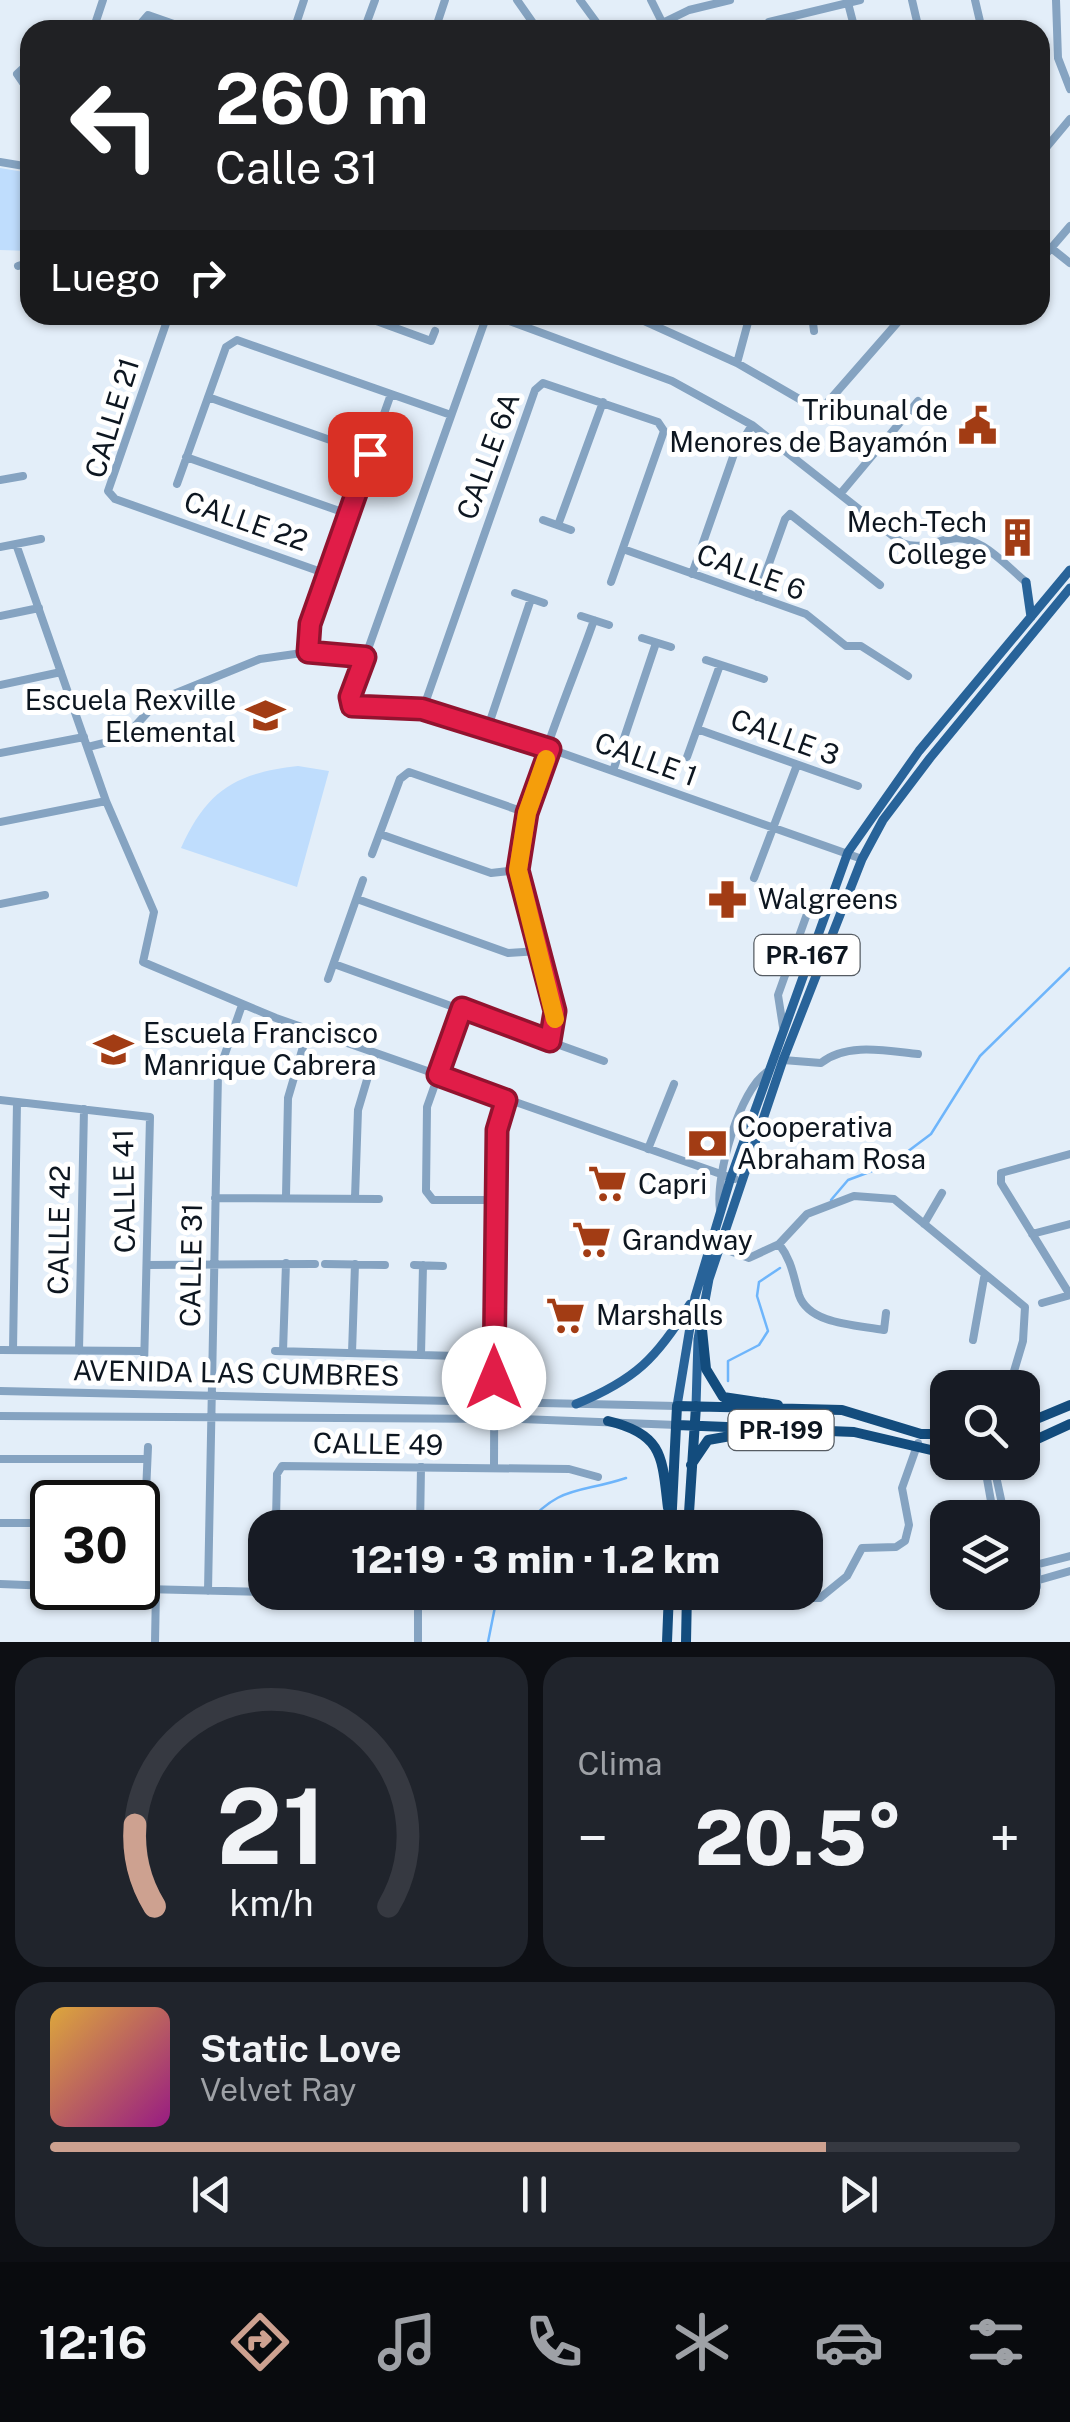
<!DOCTYPE html>
<html lang="es">
<head>
<meta charset="utf-8">
<style>
	:root { --surface:#171b24; --page:#20242c; --text:#f1f3f6; --muted:#9ea1a6; --line:#363941; --accent:#cda190 }
	body { margin:0; font-family:"Public Sans",sans-serif; background:var(--page); color:var(--text); height:100vh; display:flex; flex-direction:column; font-size:38px; white-space:nowrap }
	* { box-sizing:border-box; margin:0 }
	p { font-size:32px; color:var(--muted) }
	.icon { flex:none; width:55px; height:55px; fill:none; stroke:currentColor; stroke-width:2; stroke-linecap:round; stroke-linejoin:round }
	.map { position:relative; height:1642px; overflow:hidden }
	.sheet { display:flex; flex-direction:column; gap:15px; padding:15px; background:#0d0f14; flex:1 }
	.sheet>* { flex:none }
	.guide { position:absolute; left:20px; top:20px; width:1030px; height:305px; border-radius:30px; box-shadow:0 2px 8px #0004; background:#202124; color:#fff; overflow:hidden }
	.controls { position:absolute; left:930px; top:1370px; display:grid; gap:20px }
	.controls a { display:grid; place-items:center; width:110px; height:110px; border-radius:20px; background:var(--surface); box-shadow:0 2px 8px #0004; font-size:50px }
	.speed { position:absolute; left:30px; top:1480px; display:flex; gap:20px; font-size:50px; font-weight:700; text-align:center }
	.speed>* { display:grid; place-content:center; width:130px; height:130px; border-radius:50%; background:var(--surface); box-shadow:0 2px 8px #0004; line-height:1 }
	.speed .limit { border:5px solid #111; border-radius:15px; background:#fff; color:#111 }
	.pin { position:absolute; display:grid; place-items:center; width:85px; height:85px; color:#fff; margin:-42px; border-radius:20px; box-shadow:0 5px 15px #0006 }
	.me { position:absolute; width:110px; margin:-55px; rotate:0deg; stroke-linejoin:round; filter:drop-shadow(0 0 8px #0008) }
	.turn { display:flex; align-items:center; gap:35px; height:210px; padding:0 30px; font-size:45px }
	.turn .icon { width:130px; height:130px; stroke-width:2.5 }
	.turn b { display:block; font-size:70px; line-height:85px }
	.then { display:flex; align-items:center; height:95px; padding:0 30px; background:#0003; gap:20px; font-size:38px }
	.big { font-size:75px; font-weight:800; line-height:1.1 }
	.sheet .widget { flex:1; display:flex; flex-direction:column; justify-content:center; gap:15px; min-width:0; padding:0 35px; border-radius:30px; background:var(--page) }
	.sheet .dial { align-items:center; gap:0 }
	.dial svg { height:260px; overflow:visible; fill:none; stroke:var(--line); stroke-width:7; stroke-linecap:round; text-anchor:middle }
	.dial text { fill:var(--text); stroke:none }
	.song { display:flex; align-items:center; gap:30px }
	.cover { width:120px; height:120px; border-radius:15px; background:linear-gradient(135deg,hsl(40 70% 55%),hsl(310 70% 35%)) }
	.played { height:10px; border-radius:5px; background:linear-gradient(90deg,var(--accent) 80%,var(--line) 80%) }
	.keys { display:flex; justify-content:space-around; direction:ltr }
	.heat { display:flex; justify-content:space-between; align-items:center; font-size:55px; direction:ltr }
	.sheet .tiles { flex:1; display:grid; gap:15px; grid-template-columns:1fr 1fr }
	.widget:last-child { grid-column:span 2 }
	.trip { position:absolute; left:248px; top:1510px; width:575px; height:100px; border-radius:30px; background:var(--surface); box-shadow:0 2px 8px #0004; font-weight:800; line-height:100px; text-align:center }
	.menu { display:flex; height:160px; justify-content:space-around; align-items:center; background:#090b0e; color:var(--muted) }
	.menu .icon { width:70px; height:70px }
	.menu .selected { color:var(--accent) }
	.menu b { font-size:45px; color:var(--text) }
	.map>svg:first-child { display:block }
</style>
</head>
<body>
<div class="map">
<svg width="1070" height="1642" viewBox="0 0 1070 1642">
	<rect width="100%" height="100%" fill="#e3eef9"/>
	<path fill="#bfddfd" d="M 0,168 L 30,173 L 30,251 L 0,250 Z
		M 298,766 L 329,771 L 297,887 L 181,848 C 207,790 236,773 298,766 Z"/>
	<g fill="none" stroke-linecap="round" stroke-linejoin="round">
		<path stroke="#6eb5fb" stroke-width="2.5" d="M 831,1200 L 848,1180 L 891,1164 L 931,1134 L 980,1056 L 1070,968
			M 728,1381 L 728,1361 L 759,1345 L 768,1331 L 757,1296 L 759,1282 L 780,1268
			M 523,1528 C 560,1484 578,1494 626,1478
			M 488,1642 L 498,1592"/>
		<path stroke="#85a3c1" stroke-width="8" d="M 517,0 L 538,30
			M 580,0 L 602,30
			M 651,0 L 661,20
			M 912,0 L 919,30
			M 975,0 L 982,30
			M 1056,0 L 1058,58 L 1070,89
			M 848,3 L 855,30
			M 769,22 L 860,0
			M 367,23 L 387,30
			M 93,30 L 103,0
			M 135,30 L 148,15 L 191,30
			M 294,30 L 304,0
			M 364,30 L 375,0
			M 435,30 L 445,0
			M 648,30 L 689,10 L 730,0
			M 30,62 L 17,74 L 30,93
			M 1040,155 L 1070,119
			M 0,162 L 30,167
			M 1051,248 L 1070,263
			M 1040,261 L 1070,226
			M 18,266 L 30,262
			M 169,315 L 108,491 L 115,499 L 327,574
			M 360,315 L 431,341 L 435,331
			M 487,315 L 351,697 L 352,705 L 423,709 L 488,727 L 862,859
			M 493,315 L 672,381 L 752,425 L 902,543 C 921,550 931,542 950,539 C 979,533 1005,565 1026,582
			M 631,315 L 737,363 L 820,411 L 904,315
			M 812,315 L 814,331
			M 737,363 L 750,315
			M 208,397 L 370,454
			M 186,457 L 348,514
			M 0,480 L 23,476
			M 177,484 L 226,347 L 237,340 L 451,415
			M 841,493 L 918,401
			M 543,520 L 571,530
			M 558,525 L 603,402
			M 16,544 L 106,801 L 154,912 L 143,962 L 276,1018 L 735,1179
			M 0,547 L 41,539
			M 623,549 L 806,614 L 846,646 L 861,646 L 908,676
			M 692,574 L 734,454 L 752,425
			M 515,593 L 544,603
			M 757,597 L 785,519 L 790,514 L 880,585
			M 0,616 L 39,608
			M 581,616 L 609,625
			M 642,638 L 671,647
			M 309,652 L 310,623 L 391,394
			M 706,660 L 764,679
			M 0,685 L 61,672
			M 423,709 L 535,390 L 543,383 L 658,422 L 664,431 L 611,582
			M 488,727 L 531,599
			M 697,729 L 858,786
			M 88,747 L 124,738 L 159,700 L 260,659 L 309,652 L 365,657
			M 0,753 L 84,737
			M 687,757 L 720,665
			M 613,771 L 656,643
			M 0,822 L 106,801
			M 380,834 L 491,873 L 518,870
			M 372,854 L 400,779 L 409,772 L 527,813
			M 754,878 L 797,765
			M 357,899 L 508,953 L 539,951
			M 0,904 L 45,895
			M 334,964 L 604,1061
			M 328,979 L 363,880
			M 462,1008 L 427,1107 L 426,1191 L 433,1200 L 495,1200
			M 783,1027 L 778,995 L 807,914 L 830,896
			M 550,1041 C 569,991 521,922 518,870 C 515,813 574,679 594,620
			M 783,1060 L 821,1063 C 846,1042 888,1051 918,1054
			M 0,1100 L 150,1117 L 144,1368
			M 648,1149 L 674,1084
			M 1070,1154 L 1001,1173 L 1001,1183 L 1070,1295
			M 286,1196 L 288,1098 L 308,1030
			M 215,1198 L 379,1199
			M 355,1198 L 358,1110 L 375,1053
			M 720,1209 C 715,1176 740,1089 767,1072
			M 924,1224 L 942,1193
			M 1032,1234 L 1070,1224
			M 779,1244 C 792,1261 793,1275 799,1295 C 809,1325 858,1325 884,1330 L 886,1313
			M 719,1247 L 749,1258 L 779,1244 L 807,1214 L 854,1196 L 894,1199 L 1025,1307 L 1023,1341 L 1009,1388
			M 325,1264 L 385,1265
			M 147,1265 L 315,1264
			M 414,1265 L 443,1266
			M 1042,1303 L 1070,1295
			M 973,1340 L 984,1278
			M 0,1350 L 144,1351
			M 13,1350 L 17,1102
			M 79,1351 L 84,1109
			M 275,1351 L 493,1357
			M 283,1351 L 286,1263
			M 352,1353 L 355,1264
			M 421,1355 L 423,1265
			M 0,1391 L 677,1406
			M 0,1416 L 521,1419 L 677,1425
			M 0,1459 L 147,1459
			M 984,1462 L 994,1518
			M 993,1462 L 1005,1518
			M 494,1468 L 495,1200 L 497,1130 L 506,1100
			M 0,1523 L 52,1523
			M 284,1528 L 276,1520 L 277,1474 L 282,1466 L 569,1469 L 598,1477
			M 420,1528 L 421,1467
			M 144,1538 L 148,1447
			M 1035,1565 L 1070,1556
			M 1039,1580 L 1070,1571
			M 0,1584 L 52,1586
			M 103,1588 L 265,1592
			M 208,1591 L 218,1074 L 242,1005
			M 313,1592 L 418,1595
			M 805,1592 L 806,1598 L 820,1598 L 847,1576 L 862,1548 L 896,1547 L 905,1541 L 909,1525 L 902,1488 L 918,1443
			M 1002,1592 L 1021,1599 L 1037,1587 L 1037,1570 L 1022,1557
			M 155,1642 L 156,1590
			M 418,1642 L 418,1592"/>
		<path stroke="#286399" stroke-width="9" d="M 1026,582 L 1031,617
			M 576,1404 C 635,1380 657,1358 690,1304
			M 677,1406 L 695,1297 L 731,1177 L 848,852 L 919,751 L 1070,570
			M 696,1406 L 698,1339 L 709,1279 L 783,1060 L 862,859 L 883,820 L 930,758 L 1070,588"/>
		<path stroke="#134c7d" stroke-width="10" d="M 701,1320 L 706,1369 L 723,1397 L 778,1405
			M 608,1421 C 664,1434 662,1458 668,1508
			M 677,1425 L 854,1432 L 948,1454
			M 1022,1425 L 1070,1405
			M 1022,1446 L 1070,1424
			M 691,1465 L 708,1440 L 736,1435
			M 671,1528 L 677,1406 L 842,1410 L 921,1434 L 948,1434
			M 688,1528 L 696,1406
			M 667,1642 L 669,1592
			M 686,1642 L 687,1592"/>
	</g>
	<g fill="none" stroke-linecap="round" stroke-linejoin="round">
		<defs>
			<path id="route" d="M 370,454 L 310,624 L 308,652 L 365,657 L 350,697 L 352,706 L 422,709 L 550,749 L 527,813 L 518,870 L 555,1011 L 550,1041 L 462,1008 L 438,1075 L 506,1100 L 497,1130 L 494,1378"/>
		</defs>
		<use href="#route" stroke="#92132f" stroke-width="25"/>
		<use href="#route" stroke="#e11d48" stroke-width="18"/>
		<path stroke="#f59e0b" stroke-width="18" d="M 546,759 L 527,813 L 518,870 L 555,1019"/>
	</g>
	<defs>
		<symbol id="civic-bare" viewBox="-9 -9 18 18"><path d="M-.6-6.5H3V-4.5H.6V-3L4-1V1h2V6H-6V1h2V-1L-.6-3ZM-1.2 2.5V6h2.4V2.5Z" fill="#a23c14" stroke="#fff" stroke-width="2.5" paint-order="stroke"/></symbol>
		<symbol id="building-bare" viewBox="-9 -9 18 18"><path d="M-4-6H4V6H1V3H-1V6H-4ZM-2.5-4.3h1.7v1.8h-1.7ZM.8-4.3h1.7v1.8H.8ZM-2.5-1h1.7V.8h-1.7ZM.8-1h1.7V.8H.8Z" fill="#a23c14" stroke="#fff" stroke-width="2.5" paint-order="stroke"/></symbol>
		<symbol id="school-bare" viewBox="-9 -9 18 18"><path d="M0-5L7-2L0 1L-7-2ZM-4 1L0 2.5L4 1V4Q0 6-4 4Z" fill="#a23c14" stroke="#fff" stroke-width="2.5" paint-order="stroke"/></symbol>
		<symbol id="pharmacy-bare" viewBox="-9 -9 18 18"><path d="M-2-6h4v4h4v4h-4v4h-4v-4h-4v-4h4Z" fill="#a23c14" stroke="#fff" stroke-width="2.5" paint-order="stroke"/></symbol>
		<symbol id="bank-bare" viewBox="-9 -9 18 18"><path d="M-6-4H6V4H-6ZM0-2.3a2.3 2.3 0 1 0 0 4.6a2.3 2.3 0 1 0 0-4.6Z" fill="#a23c14" stroke="#fff" stroke-width="2.5" paint-order="stroke"/></symbol>
		<symbol id="supermarket-bare" viewBox="-9 -9 18 18"><path d="M-6-5.5h2.5l.6 2H6L4.5 2H-2.5L-4.4-4H-6ZM-1.5 3.2a1.3 1.3 0 1 0 .1 0ZM3 3.2a1.3 1.3 0 1 0 .1 0Z" fill="#a23c14" stroke="#fff" stroke-width="2.5" paint-order="stroke"/></symbol>
	</defs>
	<g fill-rule="evenodd">
		<use href="#civic-bare" x="950" y="398" width="55" height="55"/>
		<use href="#building-bare" x="990" y="510" width="55" height="55"/>
		<use href="#school-bare" x="238" y="688" width="55" height="55"/>
		<use href="#pharmacy-bare" x="700" y="872" width="55" height="55"/>
		<use href="#school-bare" x="86" y="1022" width="55" height="55"/>
		<use href="#bank-bare" x="680" y="1116" width="55" height="55"/>
		<use href="#supermarket-bare" x="580" y="1156" width="55" height="55"/>
		<use href="#supermarket-bare" x="564" y="1212" width="55" height="55"/>
		<use href="#supermarket-bare" x="538" y="1288" width="55" height="55"/>
	</g>
	<g text-anchor="middle" stroke-width="10" stroke-linejoin="round" paint-order="stroke">
		<g fill="#fff" stroke="#565c63" stroke-width="2.5">
			<rect x="754.5" y="935" width="105" height="40" rx="8"/>
			<rect x="728.5" y="1410" width="105" height="40" rx="8"/>
		</g>
		<g font-size="25" font-weight="bold" fill="#0d1620">
			<text x="807" y="964">PR-167</text>
			<text x="781" y="1439">PR-199</text>
		</g>
		<g font-size="28" fill="#0d1620" stroke="#fff" text-anchor="start">
			<text x="948" y="420" text-anchor="end">Tribunal de<tspan x="948" dy="32">Menores de Bayamón</tspan></text>
			<text x="987" y="532" text-anchor="end">Mech-Tech<tspan x="987" dy="32">College</tspan></text>
			<text x="236" y="710" text-anchor="end">Escuela Rexville<tspan x="236" dy="32">Elemental</tspan></text>
			<text x="758" y="909">Walgreens</text>
			<text x="143" y="1043">Escuela Francisco<tspan x="143" dy="32">Manrique Cabrera</tspan></text>
			<text x="737" y="1137">Cooperativa<tspan x="737" dy="32">Abraham Rosa</tspan></text>
			<text x="638" y="1194">Capri</text>
			<text x="622" y="1250">Grandway</text>
			<text x="596" y="1325">Marshalls</text>
		</g>
		<g font-size="28" fill="#0d1620" stroke="#fff">
			<text transform="translate(112 418) rotate(-73)" y="10">CALLE 21</text>
			<text transform="translate(488 456) rotate(-70)" y="10">CALLE 6A</text>
			<text transform="translate(246 521) rotate(19)" y="10">CALLE 22</text>
			<text transform="translate(751 572) rotate(20)" y="10">CALLE 6</text>
			<text transform="translate(785 737) rotate(20)" y="10">CALLE 3</text>
			<text transform="translate(646 759) rotate(20)" y="10">CALLE 1</text>
			<text transform="translate(124 1191) rotate(-91)" y="10">CALLE 41</text>
			<text transform="translate(59 1230) rotate(-89)" y="10">CALLE 42</text>
			<text transform="translate(191 1265) rotate(-89)" y="10">CALLE 31</text>
			<text transform="translate(236 1373) rotate(1)" y="10">AVENIDA LAS CUMBRES</text>
			<text transform="translate(378 1444) rotate(1)" y="10">CALLE 49</text>
		</g>
	</g>
</svg>
<div class="controls">
<a><svg class="icon" aria-label="search" viewBox="0 0 24 24"><circle cx="10" cy="10" r="6"/><path d="M15 15l6 6"/></svg></a>
<a><svg class="icon" aria-label="layers" viewBox="0 0 24 24"><path d="M12 4l9 5-9 5-9-5zM3 14l9 5 9-5"/></svg></a>
</div>
<div class="speed"><div class="limit">30</div></div>
<div class="pin" style="left:370px;top:454px;background:#d93025"><svg class="icon" aria-label="arrive" viewBox="0 0 24 24"><path d="M6 21V4h12l-3 4 3 4H6"/></svg></div>
<svg class="me" style="left:494px;top:1378px" viewBox="-20 -20 40 40"><circle r="19" fill="#fff"/><path d="M0-13L10 11 0 6-10 11z" fill="#e11d48"/></svg>
<div class="trip">12:19 · 3 min · 1.2 km</div>
<div class="guide">
<div class="turn"><svg class="icon" aria-label="left" viewBox="0 0 24 24"><path d="M17 20v-9H6M10 6l-5 5 5 5"/></svg><div><b>260 m</b>Calle 31</div></div>
<div class="then">Luego<svg class="icon" aria-label="right" viewBox="0 0 24 24"><path d="M7 20v-9h11M14 6l5 5-5 5"/></svg></div>
</div>
</div>
<section class="sheet">
<div class="tiles">
<div class="widget dial"><svg viewBox="0 0 100 80">
<path d="M14 69A42 42 0 1 1 86 69"/>
<path d="M14 69A42 42 0 0 1 8 44" stroke="#cda190"/>
<text x="50" y="56" font-size="32" font-weight="700">21</text>
<text x="50" y="72" font-size="11">km/h</text>
</svg></div>
<div class="widget"><p>Clima</p>
<div class="heat"><a>−</a><b class="big">20.5°</b><a>+</a></div>
</div>
<div class="widget">
<div class="song"><i class="cover"></i><div><b>Static Love</b><p>Velvet Ray</p></div></div>
<div class="played"></div>
<div class="keys"><svg class="icon" aria-label="previous" viewBox="0 0 24 24"><path d="M18 5L8 12l10 7zM5 5v14"/></svg><svg class="icon" aria-label="pause" viewBox="0 0 24 24"><path d="M8 5v14M16 5v14"/></svg><svg class="icon" aria-label="next" viewBox="0 0 24 24"><path d="M6 5l10 7-10 7zM19 5v14"/></svg></div>
</div>
</div>
</section>
<nav class="menu">
<b>12:16</b>
<svg class="icon selected" aria-label="directions" viewBox="0 0 24 24"><path d="M12 3l9 9-9 9-9-9zM9 14v-3h6M13 9l2 2-2 2"/></svg>
<svg class="icon" aria-label="music" viewBox="0 0 24 24"><path d="M9 18V5l10-2v13"/><circle cx="6" cy="18" r="3"/><circle cx="16" cy="16" r="3"/></svg>
<svg class="icon" aria-label="phone" viewBox="0 0 24 24"><path d="M5 4h4l2 5-3 2q2 4 5 5l2-3 5 2v4C11 20 4 13 5 4z"/></svg>
<svg class="icon" aria-label="climate" viewBox="0 0 24 24"><path d="M12 3v18M4 7l16 10M4 17L20 7"/></svg>
<svg class="icon" aria-label="car" viewBox="0 0 24 24"><path d="M5 17H2v-5l4-1 3-4h7l3 4 3 1v5h-3M9 17h6M6 11h13"/><circle cx="7" cy="17" r="2"/><circle cx="17" cy="17" r="2"/></svg>
<svg class="icon" aria-label="filters" viewBox="0 0 24 24"><path d="M4 7h16M4 17h16"/><circle cx="9" cy="7" r="2"/><circle cx="15" cy="17" r="2"/></svg>
</nav>
</body>
</html>
